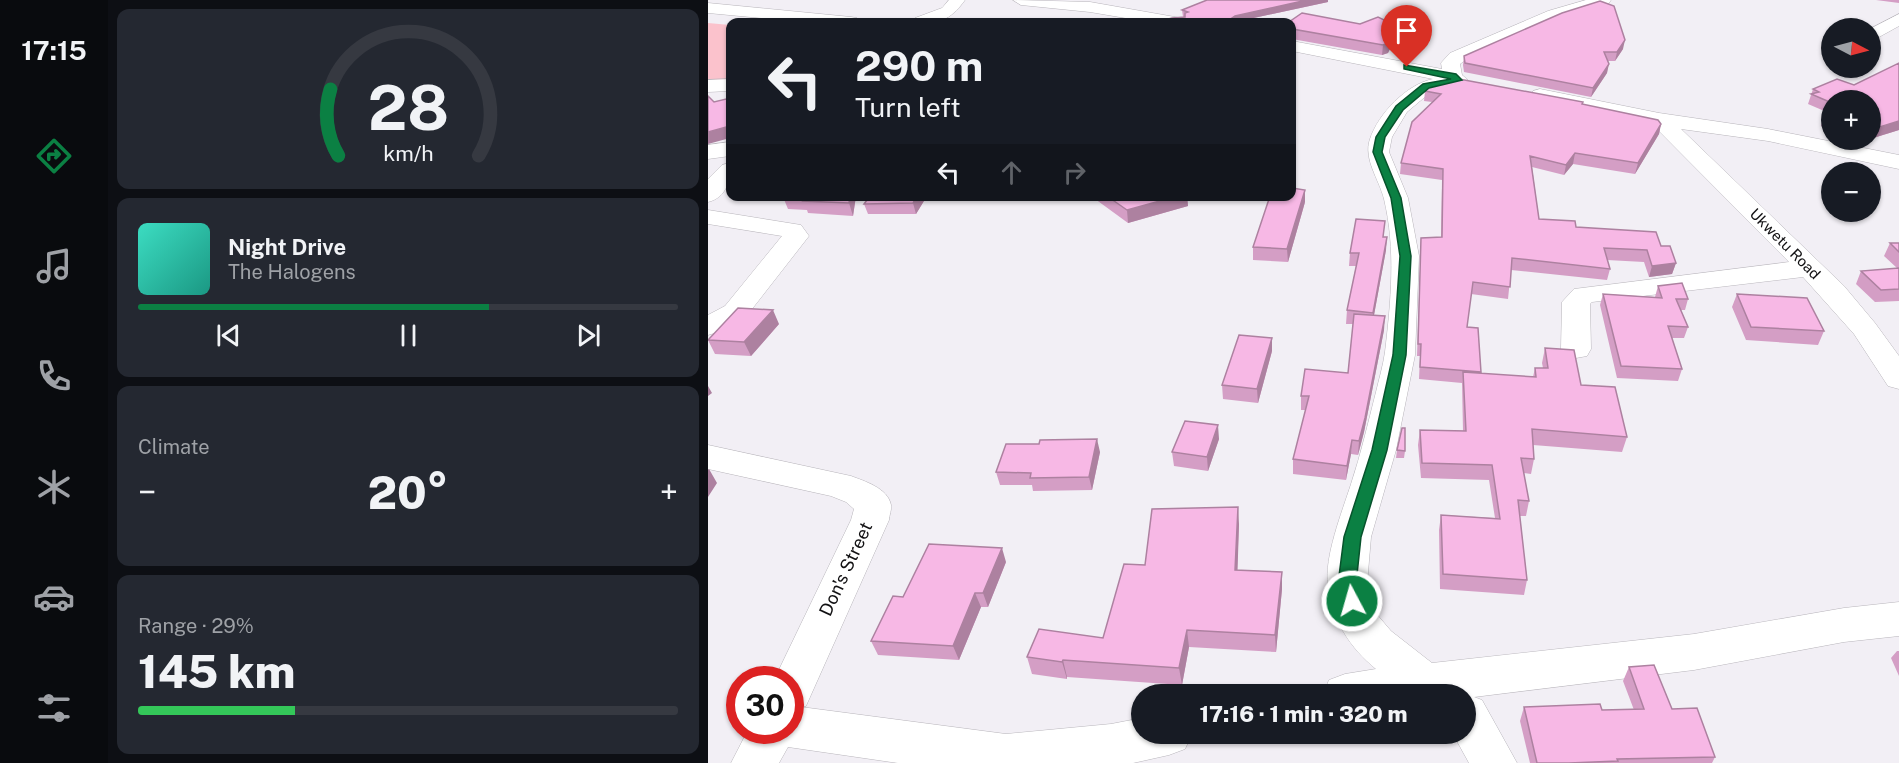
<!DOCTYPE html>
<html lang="en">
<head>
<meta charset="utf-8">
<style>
	:root { --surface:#171b24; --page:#242831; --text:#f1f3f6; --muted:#9ea1a6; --line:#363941; --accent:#0b8043 }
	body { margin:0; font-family:"Public Sans",sans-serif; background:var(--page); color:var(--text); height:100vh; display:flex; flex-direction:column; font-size:22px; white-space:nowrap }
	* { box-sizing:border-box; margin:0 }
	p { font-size:20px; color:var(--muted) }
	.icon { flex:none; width:33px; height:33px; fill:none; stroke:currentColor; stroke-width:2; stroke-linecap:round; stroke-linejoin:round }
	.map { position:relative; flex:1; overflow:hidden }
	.side { display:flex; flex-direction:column; gap:9px; padding:9px; background:#0d0f14; width:600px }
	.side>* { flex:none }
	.top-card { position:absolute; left:18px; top:18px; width:570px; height:183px; border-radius:12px; box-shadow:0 2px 4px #0004; background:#171b24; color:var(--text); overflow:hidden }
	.needle { width:39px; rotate:96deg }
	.controls { position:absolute; left:1113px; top:18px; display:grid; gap:12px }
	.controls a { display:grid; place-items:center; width:60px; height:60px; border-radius:50%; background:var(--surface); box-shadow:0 2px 4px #0004; font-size:30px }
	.speed { position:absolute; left:18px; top:666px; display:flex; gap:12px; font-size:30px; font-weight:700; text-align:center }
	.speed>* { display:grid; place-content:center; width:78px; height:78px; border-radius:50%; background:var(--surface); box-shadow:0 2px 4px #0004; line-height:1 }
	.speed .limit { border:9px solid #d22; background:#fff; color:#111 }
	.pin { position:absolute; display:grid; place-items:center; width:51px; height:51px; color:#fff; margin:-62px -26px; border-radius:50% 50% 50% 0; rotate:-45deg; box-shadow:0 0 6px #0007 }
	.pin .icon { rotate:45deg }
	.me { position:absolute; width:66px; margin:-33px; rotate:354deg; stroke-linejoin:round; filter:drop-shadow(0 0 4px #0008) }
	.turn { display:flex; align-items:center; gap:21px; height:126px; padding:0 30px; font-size:27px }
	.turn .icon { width:78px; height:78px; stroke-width:2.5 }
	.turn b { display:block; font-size:42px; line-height:51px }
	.lanes { display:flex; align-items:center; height:57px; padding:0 30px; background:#0003; justify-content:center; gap:30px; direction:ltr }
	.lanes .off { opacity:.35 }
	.big { font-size:45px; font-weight:800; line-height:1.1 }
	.side .tile { flex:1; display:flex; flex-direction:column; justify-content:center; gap:9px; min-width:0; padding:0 21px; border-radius:12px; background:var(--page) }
	.side .dial { align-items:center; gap:0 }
	.dial svg { height:156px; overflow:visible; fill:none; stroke:var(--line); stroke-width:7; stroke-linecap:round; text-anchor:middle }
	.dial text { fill:var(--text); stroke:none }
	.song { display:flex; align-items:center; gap:18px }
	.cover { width:72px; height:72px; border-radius:9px; background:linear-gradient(135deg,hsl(170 70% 55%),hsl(170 70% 35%)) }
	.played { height:6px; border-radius:3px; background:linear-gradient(90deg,var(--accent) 65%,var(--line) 65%) }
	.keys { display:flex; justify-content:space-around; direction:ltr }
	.heat { display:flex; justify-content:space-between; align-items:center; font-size:33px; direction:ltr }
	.charge { height:9px; border-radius:4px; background:linear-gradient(90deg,#34c759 29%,var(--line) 0) }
	.trip { position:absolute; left:423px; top:684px; width:345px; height:60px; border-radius:30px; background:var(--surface); box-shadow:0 2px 4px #0004; font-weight:800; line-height:60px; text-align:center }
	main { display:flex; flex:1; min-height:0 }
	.menu { display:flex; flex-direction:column; width:108px; justify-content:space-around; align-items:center; background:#090b0e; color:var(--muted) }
	.menu .icon { width:42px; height:42px }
	.menu .on { color:var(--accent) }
	.menu b { font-size:27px; color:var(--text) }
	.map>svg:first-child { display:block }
</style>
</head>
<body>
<main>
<nav class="menu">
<b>17:15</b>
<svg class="icon on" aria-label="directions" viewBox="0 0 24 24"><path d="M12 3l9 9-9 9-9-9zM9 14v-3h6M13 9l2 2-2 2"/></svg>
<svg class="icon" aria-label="music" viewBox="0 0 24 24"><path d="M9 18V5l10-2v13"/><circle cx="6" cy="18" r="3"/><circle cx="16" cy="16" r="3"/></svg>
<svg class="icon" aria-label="phone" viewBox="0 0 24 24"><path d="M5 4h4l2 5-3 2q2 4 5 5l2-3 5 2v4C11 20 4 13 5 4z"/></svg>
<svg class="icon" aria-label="climate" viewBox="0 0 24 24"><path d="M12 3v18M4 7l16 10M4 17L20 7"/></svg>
<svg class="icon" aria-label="car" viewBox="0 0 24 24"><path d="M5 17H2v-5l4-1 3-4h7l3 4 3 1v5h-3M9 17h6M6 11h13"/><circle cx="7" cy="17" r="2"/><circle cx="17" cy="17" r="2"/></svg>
<svg class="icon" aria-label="filters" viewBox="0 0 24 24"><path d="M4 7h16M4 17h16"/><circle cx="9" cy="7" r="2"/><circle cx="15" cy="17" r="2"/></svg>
</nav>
<section class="side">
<div class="tile dial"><svg viewBox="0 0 100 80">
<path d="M14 69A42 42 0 1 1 86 69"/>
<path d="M14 69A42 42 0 0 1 10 35" stroke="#0b8043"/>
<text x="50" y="56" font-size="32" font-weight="700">28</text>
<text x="50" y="72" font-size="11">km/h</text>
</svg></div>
<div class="tile">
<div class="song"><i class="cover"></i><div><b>Night Drive</b><p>The Halogens</p></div></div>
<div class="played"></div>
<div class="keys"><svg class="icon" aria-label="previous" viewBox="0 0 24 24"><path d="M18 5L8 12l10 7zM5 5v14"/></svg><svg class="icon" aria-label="pause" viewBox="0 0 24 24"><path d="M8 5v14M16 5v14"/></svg><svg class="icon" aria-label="next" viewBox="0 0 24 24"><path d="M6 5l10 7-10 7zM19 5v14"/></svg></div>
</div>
<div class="tile"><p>Climate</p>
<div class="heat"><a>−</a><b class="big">20°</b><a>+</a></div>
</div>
<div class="tile"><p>Range · 29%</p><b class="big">145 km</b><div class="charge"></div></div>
</section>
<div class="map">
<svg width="1191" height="763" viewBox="0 0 1191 763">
	<rect width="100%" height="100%" fill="#f2eff5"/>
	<path fill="#fbc2cc" d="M 0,23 L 22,25 L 22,81 L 0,83 Z"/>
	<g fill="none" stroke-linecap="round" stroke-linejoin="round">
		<defs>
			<path id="minor" d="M 241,0 L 257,0 C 242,21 229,25 204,22 L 207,18 L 234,8 Z
				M 305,0 L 382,2 L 467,17 L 473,18 L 476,22 L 441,22 L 382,12 L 313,5 Z
				M 878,0 L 903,0 L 901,3 L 852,19 L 756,61 L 752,64 L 754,75 L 760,80 L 757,84 L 724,91 L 699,112 L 684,137 L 681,152 L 700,198 L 711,256 L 707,355 L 688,450 L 663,537 L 659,584 L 666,611 L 683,631 L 724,663 L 986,634 L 1136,608 L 1191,602 L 1191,636 L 1136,642 L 986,670 L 766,697 L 774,700 L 809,763 L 761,763 L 745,734 L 758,734 L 758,694 L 615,694 L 621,680 L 637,674 L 668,669 C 642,648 624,620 620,585 C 616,557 634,512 643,484 C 653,454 660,423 668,392 C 671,379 675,366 677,352 C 683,301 688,249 676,199 C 671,179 655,159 662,139 C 670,114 699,84 725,79 L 584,51 L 584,41 L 734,69 L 733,63 L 742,53 L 840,11 Z
				M 0,3 L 143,17 L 149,18 L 152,22 L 96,22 L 0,13 Z
				M 1191,14 L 1191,26 L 1162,42 L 1162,29 Z
				M 22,79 L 22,91 L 0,92 L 0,80 Z
				M 832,89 L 951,113 L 1060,129 L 1191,155 L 1191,169 L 1060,141 L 973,129 L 1136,286 L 1167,323 L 1191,356 L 1191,389 L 1180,386 L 1146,334 L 1095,277 L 884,302 L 882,304 L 883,349 L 879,356 L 868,358 L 857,356 L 853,349 L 854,302 L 866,289 L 1081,262 L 944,124 L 825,99 L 822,95 L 825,91 Z
				M 22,142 L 22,156 L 0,159 L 0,145 Z
				M 22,163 C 24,179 18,198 0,202 L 0,179 L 14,165 Z
				M 0,210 L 93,225 L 101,236 L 37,318 L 10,332 L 0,335 L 0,315 L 17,306 L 74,236 L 0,224 Z
				M 0,445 L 143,476 C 156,481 180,488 183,505 C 184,509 181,516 181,520 L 98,706 L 93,707 L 298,734 L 403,724 L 434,718 L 434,734 L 484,734 L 477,749 L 461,755 L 425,763 L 190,763 L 80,747 L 71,763 L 23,763 L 40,730 L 82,730 L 82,680 L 66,680 L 143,520 L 146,509 L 138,502 L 123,496 L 0,469 Z"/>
		</defs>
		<use href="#minor" stroke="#b8b5bb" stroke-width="1"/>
		<use href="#minor" fill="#fff" fill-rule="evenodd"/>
	</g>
	<path fill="#d49ec5" d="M 499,0 L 620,0 L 620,2 L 527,22 L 475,17 L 474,10 Z
		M 1168,0 L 1191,0 L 1191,3 Z
		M 584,22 L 689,26 L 688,36 L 680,53 L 674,55 L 584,39 L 584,40 Z
		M 915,49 L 907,61 L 900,61 L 899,73 L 883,97 L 756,72 L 755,65 L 756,56 Z
		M 1191,63 L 1191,130 L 1162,139 L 1162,100 L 1124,100 L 1124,130 L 1113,126 L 1116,116 L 1121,113 L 1100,104 L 1105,89 L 1146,85 Z
		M 717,91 L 874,104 L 953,124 L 951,134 L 927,174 L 865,164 L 856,175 L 824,167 L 831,219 L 953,246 L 968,263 L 964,274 L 941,277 L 936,262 L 899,260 L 902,269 L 899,280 L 803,270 L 800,299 L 763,294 L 759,327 L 770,328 L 773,374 L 825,377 L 827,368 L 835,368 L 834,363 L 837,348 L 873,385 L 919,437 L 914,452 L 825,445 L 826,459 L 823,474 L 816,473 L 821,501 L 818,516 L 812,516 L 819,580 L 816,595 L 732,589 L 731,530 L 733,515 L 787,518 L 781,480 L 713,478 L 710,445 L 712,430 L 755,431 L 754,383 L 711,379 L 712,356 L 709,356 L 713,238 L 733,237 L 734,180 L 692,174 L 693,163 L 724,102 L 716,101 Z
		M 148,196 L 145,216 L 100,213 L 99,210 L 80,209 L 75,197 Z
		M 219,196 L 208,214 L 160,214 L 156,204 Z
		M 383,196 L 479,196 L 480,206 L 420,223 Z
		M 597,202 L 580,262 L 545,260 L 545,247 Z
		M 1182,243 L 1191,243 L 1191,301 L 1167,302 L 1148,284 L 1153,271 L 1189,268 L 1176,256 Z
		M 678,250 L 666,315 L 676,330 L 656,432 L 650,455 L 643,454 L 638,480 L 585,474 L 585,459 L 598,410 L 593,410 L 593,396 L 640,373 L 645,324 L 638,324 L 639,310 L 648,266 L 641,266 L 642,253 Z
		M 950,286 L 980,299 L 977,310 L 973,310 L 980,327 L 976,338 L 964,338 L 974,369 L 970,381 L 909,378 L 892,305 L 895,294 L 947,297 Z
		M 1029,294 L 1116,331 L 1110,345 L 1038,340 L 1024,307 Z
		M 71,324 L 43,356 L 7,354 L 0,340 Z
		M 564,351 L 550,403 L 515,399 L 514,385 Z
		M 511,439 L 500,471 L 466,466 L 464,452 Z
		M 689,450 L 697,451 L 696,458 L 688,458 Z
		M 392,452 L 384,490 L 325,491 L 324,485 L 292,485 L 288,472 Z
		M 531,524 L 529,570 L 574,572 L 574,589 L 568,652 L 481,647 L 474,685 L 359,677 L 359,679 L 324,674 L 319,657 L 395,638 L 437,565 Z
		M 298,562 L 280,607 L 273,607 L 251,660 L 170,655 L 163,641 Z
		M 1189,651 L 1191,651 L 1191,676 L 1183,658 Z
		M 921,667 L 964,709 L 1007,757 L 1004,763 L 822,763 L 812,721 L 816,707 L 894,710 L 926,710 L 915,681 Z"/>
	<path fill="#ad81a0" d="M 599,0 L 620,0 L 620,2 L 527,22 L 518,22 L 527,16 Z
		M 689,26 L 688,36 L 680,53 L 674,55 L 675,45 Z
		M 917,40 L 915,49 L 907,61 L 909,52 Z
		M 901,64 L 899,73 L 883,97 L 885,88 Z
		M 1191,121 L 1191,130 L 1162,139 L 1162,130 Z
		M 953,124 L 951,134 L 927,174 L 930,163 Z
		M 22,126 L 22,138 L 0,144 L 0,132 Z
		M 867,153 L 865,164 L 856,175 L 858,165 Z
		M 597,190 L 597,202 L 580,262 L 579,249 Z
		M 142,196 L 148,196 L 145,216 L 141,203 Z
		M 209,196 L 219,196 L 208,214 L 205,203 Z
		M 470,196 L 479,196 L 480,206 L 420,223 L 419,210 Z
		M 679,237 L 678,250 L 664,326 L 665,313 Z
		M 968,263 L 964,274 L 941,277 L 944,266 Z
		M 65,310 L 71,324 L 43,356 L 36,342 Z
		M 677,316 L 676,330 L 656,432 L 650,455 L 651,441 Z
		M 564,338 L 564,351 L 550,403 L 549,389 Z
		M 0,386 L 4,393 L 0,396 Z
		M 510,425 L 511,439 L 500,471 L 499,457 Z
		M 389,439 L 392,452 L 384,490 L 381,477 Z
		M 644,440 L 643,454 L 638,480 L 639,466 Z
		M 1,469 L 9,483 L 0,497 L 0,470 Z
		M 530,507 L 531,524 L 529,587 L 527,570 Z
		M 294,548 L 298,562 L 280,607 L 275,593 Z
		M 574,572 L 574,589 L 568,652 L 567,635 Z
		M 267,593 L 273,607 L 251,660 L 245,646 Z
		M 479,630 L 481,647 L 474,685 L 471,668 Z
		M 355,660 L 359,677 L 359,679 L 354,662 Z"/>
	<path fill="#f7b8e5" stroke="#ad81a0" stroke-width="1.5" d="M 499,0 L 599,0 L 527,16 L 518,22 L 449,22 L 464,18 L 477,17 L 477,13 L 480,12 L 474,10 Z
		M 892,1 L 906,6 L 917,40 L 909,52 L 896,52 L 901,64 L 885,88 L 757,63 L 756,56 L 854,13 Z
		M 594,13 L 652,24 L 670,17 L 689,26 L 680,43 L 675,45 L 584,29 L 584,30 L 584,22 L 581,22 Z
		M 1191,63 L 1191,121 L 1162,130 L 1162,100 L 1124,100 L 1124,103 L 1103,94 L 1111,92 L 1105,89 L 1129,79 L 1146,85 Z
		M 751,79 L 875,102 L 874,104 L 950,120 L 953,124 L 930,163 L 867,153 L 858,165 L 822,156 L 831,219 L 867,221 L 868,227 L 948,232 L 953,246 L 962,246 L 968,263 L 944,266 L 939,250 L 896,248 L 902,269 L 804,258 L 802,287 L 765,282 L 759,327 L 770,328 L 773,372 L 712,367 L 713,344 L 710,344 L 713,238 L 734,237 L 735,169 L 693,163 L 704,122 L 733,94 L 717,91 L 726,83 Z
		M 0,96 L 6,102 L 18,99 L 22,104 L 22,126 L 0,132 Z
		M 1124,112 L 1124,118 L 1116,116 Z
		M 584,188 L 597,190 L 579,249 L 545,247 L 562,196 L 584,196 Z
		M 142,196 L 141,203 L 95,201 L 98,198 L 75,197 Z
		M 162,196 L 209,196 L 205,203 L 156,204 Z
		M 399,196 L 470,196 L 419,210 Z
		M 648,219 L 677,221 L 675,237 L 679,237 L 665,313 L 639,310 L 651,253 L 642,253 Z
		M 1182,243 L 1191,243 L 1191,252 Z
		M 1191,268 L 1191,289 L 1173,290 L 1153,271 Z
		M 974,283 L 980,299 L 968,299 L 980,327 L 960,326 L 974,369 L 913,366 L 895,294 L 954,298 L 950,286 Z
		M 1029,294 L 1099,298 L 1116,331 L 1043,327 Z
		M 30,308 L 65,310 L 36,342 L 0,340 Z
		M 646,314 L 677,316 L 657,418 L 651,441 L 644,440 L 639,466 L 585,459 L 601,396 L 593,396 L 597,369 L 640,373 Z
		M 531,335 L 564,338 L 549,389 L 514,385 Z
		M 837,348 L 866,350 L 873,385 L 907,387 L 919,437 L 824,429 L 826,459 L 813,458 L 821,501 L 810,500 L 819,580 L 735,574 L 733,515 L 792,519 L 784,465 L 714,463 L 712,430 L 758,431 L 755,372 L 828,377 L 827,368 L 840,368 Z
		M 477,421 L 510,425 L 499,457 L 464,452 Z
		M 694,428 L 697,428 L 697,451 L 689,450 Z
		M 389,439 L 381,477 L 322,478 L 323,473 L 288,472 L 298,444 L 331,444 L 332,440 Z
		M 530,507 L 527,570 L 574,572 L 567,635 L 479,630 L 471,668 L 355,660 L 354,662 L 319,657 L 331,629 L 395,638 L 416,564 L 437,565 L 444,509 Z
		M 221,544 L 294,548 L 275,593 L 267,593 L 245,646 L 163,641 L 185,596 L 195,597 Z
		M 946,665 L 964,709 L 989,708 L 1007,757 L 909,759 L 910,761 L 861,763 L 829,763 L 816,707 L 892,704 L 894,710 L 936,709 L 921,667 Z"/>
	<path fill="#0b8043" stroke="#07532c" stroke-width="1.5" d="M 696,65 L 748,74 L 754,80 L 721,88 L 695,110 L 677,137 L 674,152 L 693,198 L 703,256 L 698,355 L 679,450 L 653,537 L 648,584 L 652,601 L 650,606 L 644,608 L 637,606 L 630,584 L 636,537 L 664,450 L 685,355 L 692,256 L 683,198 L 665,152 L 668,137 L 688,106 L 715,84 L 743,79 L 696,69 Z"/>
	<g text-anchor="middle" stroke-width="4.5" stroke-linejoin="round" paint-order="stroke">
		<g font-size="15" fill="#111012" stroke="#fff">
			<text transform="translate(1077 244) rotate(45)" y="5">Ukwetu Road</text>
		</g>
		<g font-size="18" fill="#111012" stroke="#fff">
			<text transform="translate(138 569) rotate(-65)" y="6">Don's Street</text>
		</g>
	</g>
</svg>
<div class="controls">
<a><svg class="needle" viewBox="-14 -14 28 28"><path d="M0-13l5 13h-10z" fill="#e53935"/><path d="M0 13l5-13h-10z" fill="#9ea1a6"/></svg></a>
<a>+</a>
<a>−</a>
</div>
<div class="speed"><div class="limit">30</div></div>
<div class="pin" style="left:699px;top:67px;background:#d93025"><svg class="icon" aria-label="arrive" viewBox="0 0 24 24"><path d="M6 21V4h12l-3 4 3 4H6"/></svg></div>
<svg class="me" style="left:644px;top:601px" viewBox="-20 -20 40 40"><circle r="17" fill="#0b8043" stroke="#fff" stroke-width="3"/><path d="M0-11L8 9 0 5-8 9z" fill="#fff"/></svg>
<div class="trip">17:16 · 1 min · 320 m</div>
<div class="top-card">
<div class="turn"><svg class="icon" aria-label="left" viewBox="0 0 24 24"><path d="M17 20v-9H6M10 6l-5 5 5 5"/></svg><div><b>290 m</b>Turn left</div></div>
<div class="lanes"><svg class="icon" aria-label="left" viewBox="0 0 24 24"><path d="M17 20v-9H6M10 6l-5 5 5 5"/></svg><svg class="icon off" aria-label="ahead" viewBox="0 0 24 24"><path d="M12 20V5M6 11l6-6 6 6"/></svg><svg class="icon off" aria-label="right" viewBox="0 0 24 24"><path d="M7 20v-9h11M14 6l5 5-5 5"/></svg></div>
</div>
</div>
</main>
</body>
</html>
